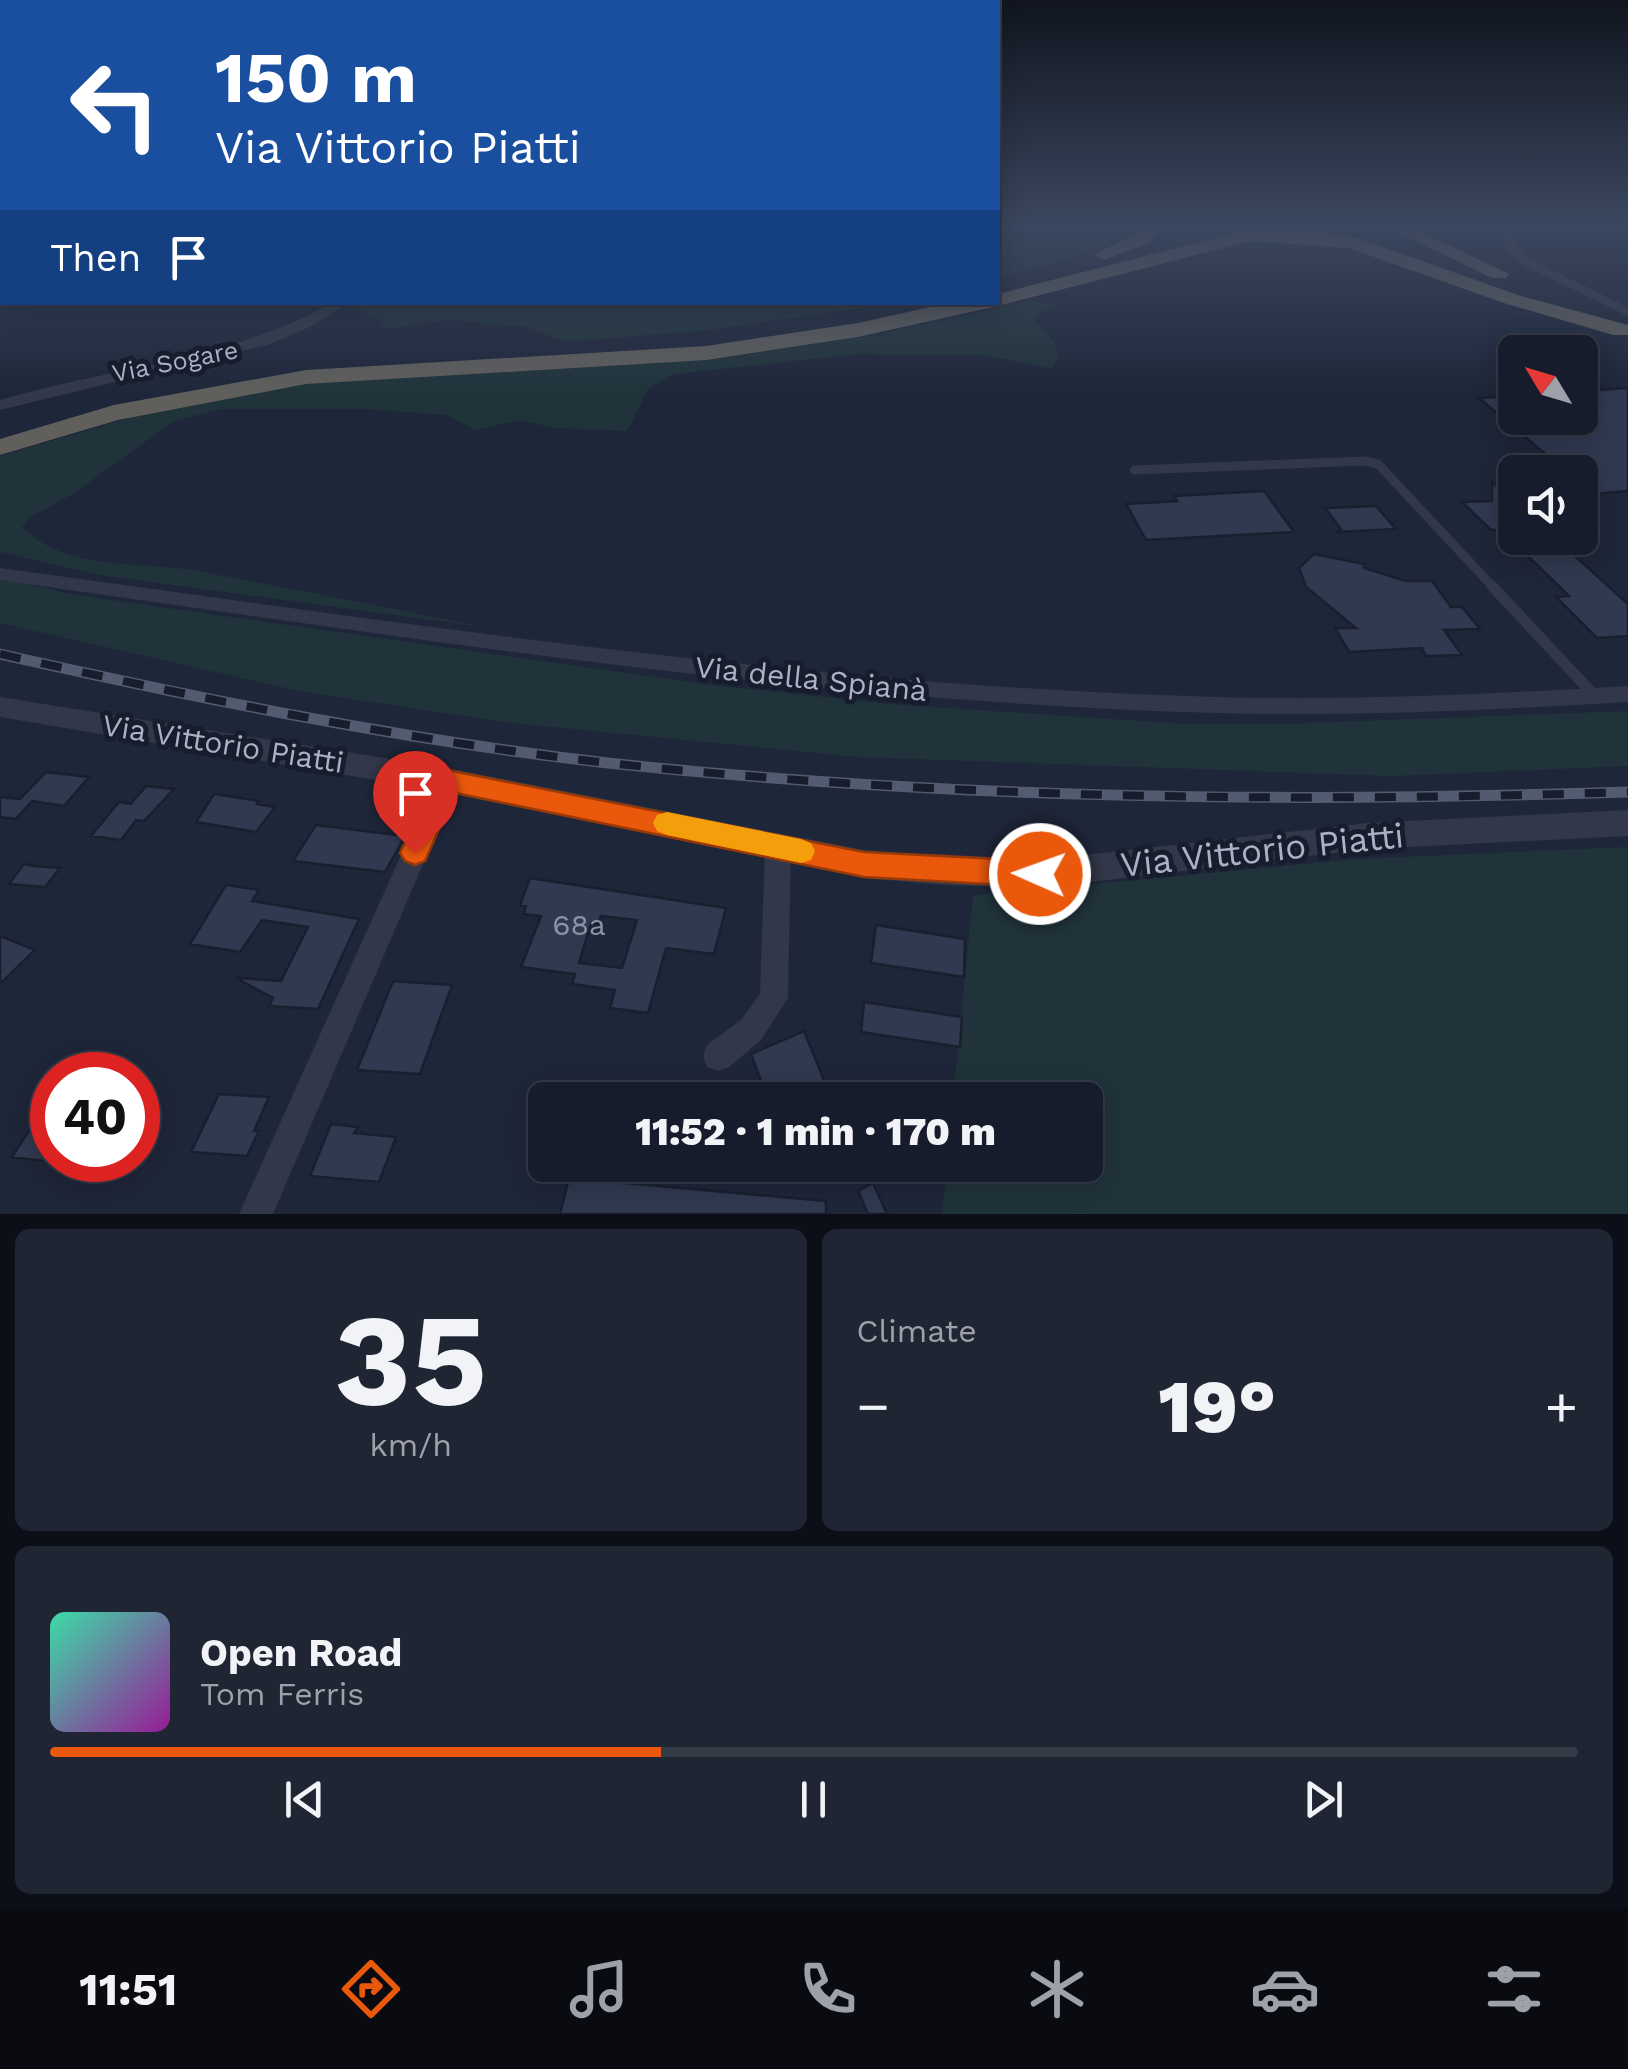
<!DOCTYPE html>
<html lang="en">
<head>
<meta charset="utf-8">
<style>
	:root { --surface:#161c2b; --page:#1f2533; --text:#f1f3f6; --muted:#9ea1a9; --line:#353a47; --accent:#ea580c }
	body { margin:0; font-family:"Work Sans",sans-serif; background:var(--page); color:var(--text); height:100vh; display:flex; flex-direction:column; font-size:38px; white-space:nowrap }
	* { box-sizing:border-box; margin:0 }
	p { font-size:32px; color:var(--muted) }
	.icon { flex:none; width:55px; height:55px; fill:none; stroke:currentColor; stroke-width:2; stroke-linecap:round; stroke-linejoin:round }
	.map { position:relative; height:1214px; overflow:hidden }
	.drawer { display:flex; flex-direction:column; gap:15px; padding:15px; background:#0c0f18; flex:1 }
	.drawer>* { flex:none }
	.top-card { position:absolute; left:0px; top:0px; width:1000px; height:305px; box-shadow:0 5px 25px #0003,0 0 0 2px var(--line); background:#1a4fa0; color:#fff; overflow:hidden }
	.needle { width:65px; rotate:308deg }
	.fabs { position:absolute; left:1498px; top:335px; display:grid; gap:20px }
	.fabs a { display:grid; place-items:center; width:100px; height:100px; border-radius:15px; background:var(--surface); box-shadow:0 5px 25px #0003,0 0 0 2px var(--line); font-size:50px }
	.speed { position:absolute; left:30px; top:1052px; display:flex; gap:20px; font-size:50px; font-weight:700; text-align:center }
	.speed>* { display:grid; place-content:center; width:130px; height:130px; border-radius:50%; background:var(--surface); box-shadow:0 5px 25px #0003,0 0 0 2px var(--line); line-height:1 }
	.speed .limit { border:15px solid #d22; background:#fff; color:#111 }
	.pin { position:absolute; display:grid; place-items:center; width:85px; height:85px; color:#fff; margin:-102px -42px; border-radius:50% 50% 50% 0; rotate:-45deg; box-shadow:0 0 10px #0007 }
	.pin .icon { rotate:45deg }
	.me { position:absolute; width:110px; margin:-55px; rotate:272deg; stroke-linejoin:round; filter:drop-shadow(0 0 8px #0008) }
	.turn { display:flex; align-items:center; gap:35px; height:210px; padding:0 50px; font-size:45px }
	.turn .icon { width:130px; height:130px; stroke-width:2.5 }
	.turn b { display:block; font-size:70px; line-height:85px }
	.then { display:flex; align-items:center; height:95px; padding:0 50px; background:#0003; gap:20px; font-size:38px }
	.big { font-size:75px; font-weight:800; line-height:1.1 }
	.drawer .widget { flex:1; display:flex; flex-direction:column; justify-content:center; gap:15px; min-width:0; padding:0 35px; border-radius:15px; background:var(--page) }
	.drawer .dial { align-items:center; gap:0 }
	.dial b { font-size:130px; line-height:1 }
	.song { display:flex; align-items:center; gap:30px }
	.cover { width:120px; height:120px; border-radius:15px; background:linear-gradient(135deg,hsl(160 70% 55%),hsl(300 70% 35%)) }
	.played { height:10px; border-radius:5px; background:linear-gradient(90deg,var(--accent) 40%,var(--line) 40%) }
	.keys { display:flex; justify-content:space-around; direction:ltr }
	.heat { display:flex; justify-content:space-between; align-items:center; font-size:55px; direction:ltr }
	.drawer .tiles { flex:1; display:grid; gap:15px; grid-template-columns:1fr 1fr }
	.widget:last-child { grid-column:span 2 }
	.trip { position:absolute; left:528px; top:1082px; width:575px; height:100px; border-radius:15px; background:var(--surface); box-shadow:0 5px 25px #0003,0 0 0 2px var(--line); font-weight:800; line-height:100px; text-align:center }
	.tabs { display:flex; height:160px; justify-content:space-around; align-items:center; background:#090b11; color:var(--muted) }
	.tabs .icon { width:70px; height:70px }
	.tabs .selected { color:var(--accent) }
	.tabs b { font-size:45px; color:var(--text) }
	.map>svg:first-child { display:block }
</style>
</head>
<body>
<div class="map">
<svg width="1628" height="1214" viewBox="0 0 1628 1214">
	<rect width="100%" height="100%" fill="#1e2639"/>
	<path fill="#20333a" d="M 1131,234 L 1062,262 L 998,278 L 998,244 Z
		M 364,302 L 893,302 L 893,303 L 711,330 L 586,340 L 562,341 L 527,327 L 447,320 L 385,329 L 379,320 L 356,308 Z
		M 1026,302 L 1059,303 L 1033,318 L 1054,342 L 1059,356 L 1052,368 L 984,355 L 858,354 L 673,374 L 649,388 L 627,431 L 554,428 L 520,420 L 476,430 L 446,415 L 365,409 L 221,409 L 174,421 L 71,495 L 30,517 L 22,527 C 39,544 58,552 82,558 C 119,567 159,564 197,571 C 292,589 389,608 484,627 L 100,575 L 0,552 L 0,456 L 146,413 L 301,384 L 726,357 L 875,335 Z
		M 0,578 L 76,595 L 712,685 L 889,704 L 1185,724 L 1285,724 L 1628,711 L 1628,766 L 1393,776 L 858,757 L 504,722 L 299,691 L 0,623 Z
		M 1628,847 L 1628,1214 L 942,1214 L 947,1165 L 1085,1165 L 1085,1100 L 953,1100 L 973,895 L 1357,859 Z"/>
	<path fill="#303950" stroke="#191f2f" stroke-width="2.5" fill-rule="evenodd" d="M 1628,388 L 1628,491 L 1580,495 L 1580,472 L 1526,472 L 1525,458 L 1549,457 L 1479,398 L 1515,396 L 1515,418 L 1580,418 L 1580,391 Z
		M 1492,482 L 1515,501 L 1515,538 L 1555,538 L 1628,604 L 1628,636 L 1597,638 L 1556,597 L 1569,596 L 1501,530 L 1491,530 L 1462,502 L 1492,501 Z
		M 1264,491 L 1294,532 L 1146,540 L 1126,504 L 1177,501 L 1174,496 Z
		M 1376,506 L 1396,529 L 1337,532 L 1341,529 L 1325,508 Z
		M 1314,554 L 1364,564 L 1364,568 L 1406,581 L 1432,581 L 1451,607 L 1462,607 L 1480,629 L 1444,630 L 1462,655 L 1426,656 L 1422,648 L 1349,652 L 1335,628 L 1356,628 L 1306,587 L 1299,568 Z
		M 46,772 L 89,777 L 64,806 L 32,801 L 16,819 L 0,817 L 0,797 L 20,799 Z
		M 146,786 L 174,789 L 144,821 L 136,820 L 121,840 L 91,836 L 119,802 L 131,804 Z
		M 214,794 L 259,801 L 257,804 L 275,807 L 256,832 L 196,822 Z
		M 316,825 L 405,836 L 385,872 L 293,861 Z
		M 24,864 L 35,866 L 60,868 L 45,887 L 9,884 Z
		M 530,878 L 726,908 L 714,954 L 666,948 L 648,1013 L 610,1008 L 615,990 L 572,984 L 575,974 L 521,967 L 541,916 L 524,914 L 526,906 L 520,905 ZM 601,916 L 637,920 L 622,968 L 579,963 L 591,923 L 598,924 Z
		M 226,885 L 259,890 L 252,901 L 359,919 L 318,1009 L 269,1006 L 273,998 L 236,978 L 281,981 L 308,927 L 262,920 L 240,952 L 190,944 Z
		M 876,925 L 965,939 L 964,977 L 871,963 Z
		M 0,936 L 35,950 L 0,984 Z
		M 393,981 L 452,985 L 420,1074 L 357,1070 Z
		M 864,1002 L 962,1017 L 960,1047 L 861,1032 Z
		M 804,1031 L 832,1100 L 768,1100 L 751,1054 Z
		M 219,1094 L 269,1097 L 254,1131 L 259,1131 L 247,1156 L 191,1152 Z
		M 52,1095 L 52,1162 L 12,1157 Z
		M 331,1124 L 358,1127 L 354,1133 L 396,1137 L 379,1182 L 310,1176 Z
		M 569,1178 L 826,1201 L 826,1214 L 560,1214 Z
		M 873,1183 L 887,1214 L 868,1214 L 858,1191 Z"/>
	<g fill="none" stroke-linecap="round" stroke-linejoin="round">
		<path stroke="#394d52" stroke-width="2.5" stroke-dasharray="5 5" stroke-linecap="butt" d="M 562,302 L 622,302"/>
		<path stroke="#323849" stroke-width="9" d="M 1134,470 L 1365,461 L 1378,464 L 1494,588"/>
		<path stroke="#323849" stroke-width="11" d="M 1492,586 L 1595,696"/>
		<path fill="#323849" fill-rule="evenodd" d="M 1500,225 L 1510,225 L 1519,249 L 1528,258 L 1628,307 L 1628,316 L 1520,264 L 1507,250 Z
			M 333,302 L 349,302 L 310,327 L 270,344 L 0,410 L 0,400 C 111,367 231,361 333,302 Z
			M 0,568 C 404,623 809,686 1217,697 C 1354,701 1491,694 1628,686 L 1628,702 C 1491,710 1354,717 1217,713 C 809,702 404,637 0,580 Z
			M 447,771 L 455,773 L 459,780 L 273,1214 L 239,1214 L 435,780 L 439,773 Z
			M 778,836 L 787,839 L 791,847 L 788,998 L 761,1040 L 729,1067 L 718,1071 L 707,1067 L 703,1056 L 707,1045 L 741,1020 L 760,994 L 765,847 L 769,839 Z"/>
		<path fill="#323849" fill-rule="evenodd" d="M 0,697 L 447,768 L 864,850 L 945,857 L 1040,860 L 1368,823 L 1628,810 L 1628,836 L 1368,849 L 1040,888 L 945,885 L 864,878 L 447,792 L 0,717 Z"/>
		<path fill="#605f5c" fill-rule="evenodd" d="M 1143,225 L 1161,225 L 1151,242 L 1104,260 L 1094,254 L 1137,234 Z
			M 1383,225 L 1406,225 L 1509,274 L 1506,278 L 1492,278 Z
			M 1250,229 L 1317,231 L 1360,239 L 1518,295 L 1628,325 L 1628,335 L 1613,335 L 1504,303 L 1349,248 L 1250,241 L 998,306 L 858,337 L 706,360 L 306,384 L 118,420 L 0,455 L 0,439 L 114,405 L 306,370 L 706,346 L 858,323 L 953,302 L 998,302 L 998,294 Z"/>
		<defs>
			<path id="rail" d="M 0,654 C 201,699 403,740 608,763 C 948,799 1287,803 1628,792"/>
		</defs>
		<use href="#rail" stroke="#535b71" stroke-width="11"/>
		<use href="#rail" stroke="#181d2d" stroke-width="8" stroke-dasharray="21" stroke-linecap="butt"/>
	</g>
	<linearGradient id="sky" x2="0" y2="1"><stop stop-color="#10151f"/><stop offset="0.57" stop-color="#3b475f"/><stop offset="1" stop-color="#3b475f" stop-opacity="0"/></linearGradient>
	<rect width="1628" height="395" fill="url(#sky)"/>
	<path fill="#ea580c" stroke="#983908" stroke-width="2.5" d="M 447,770 L 864,852 L 1040,861 L 1051,865 L 1055,874 L 1051,883 L 1040,887 L 864,877 L 455,793 L 425,861 L 415,865 L 405,861 L 400,853 L 433,780 L 437,773 Z"/>
	<path fill="#f59e0b" d="M 667,812 L 801,839 L 811,843 L 815,851 L 811,860 L 801,863 L 667,835 L 657,831 L 653,823 L 657,815 Z"/>
	<g text-anchor="middle" stroke-width="10" stroke-linejoin="round" paint-order="stroke">
		<g font-size="25" fill="#acb2c6" stroke="#181d2d">
			<text transform="translate(175 361) rotate(-11)" y="9">Via Sogare</text>
		</g>
		<g font-size="30" fill="#acb2c6" stroke="#181d2d">
			<text transform="translate(811 679) rotate(6)" y="10">Via della Spianà</text>
			<text transform="translate(223 744) rotate(9)" y="10">Via Vittorio Piatti</text>
		</g>
		<g font-size="30" fill="#8b92a6">
			<text x="579" y="935">68a</text>
		</g>
		<g font-size="35" fill="#acb2c6" stroke="#181d2d">
			<text transform="translate(1262 850) rotate(-6)" y="12">Via Vittorio Piatti</text>
		</g>
	</g>
</svg>
<div class="fabs">
<a><svg class="needle" viewBox="-14 -14 28 28"><path d="M0-13l5 13h-10z" fill="#e53935"/><path d="M0 13l5-13h-10z" fill="#9ea1a9"/></svg></a>
<a><svg class="icon" aria-label="sound" viewBox="0 0 24 24"><path d="M4 9h4l5-4v14l-5-4H4zM17 9q2 3 0 6"/></svg></a>
</div>
<div class="speed"><div class="limit">40</div></div>
<div class="pin" style="left:415px;top:853px;background:#d93025"><svg class="icon" aria-label="arrive" viewBox="0 0 24 24"><path d="M6 21V4h12l-3 4 3 4H6"/></svg></div>
<svg class="me" style="left:1040px;top:874px" viewBox="-20 -20 40 40"><circle r="17" fill="#ea580c" stroke="#fff" stroke-width="3"/><path d="M0-11L8 9 0 5-8 9z" fill="#fff"/></svg>
<div class="trip">11:52 · 1 min · 170 m</div>
<div class="top-card">
<div class="turn"><svg class="icon" aria-label="left" viewBox="0 0 24 24"><path d="M17 20v-9H6M10 6l-5 5 5 5"/></svg><div><b>150 m</b>Via Vittorio Piatti</div></div>
<div class="then">Then<svg class="icon" aria-label="arrive" viewBox="0 0 24 24"><path d="M6 21V4h12l-3 4 3 4H6"/></svg></div>
</div>
</div>
<section class="drawer">
<div class="tiles">
<div class="widget dial"><b>35</b><p>km/h</p></div>
<div class="widget"><p>Climate</p>
<div class="heat"><a>−</a><b class="big">19°</b><a>+</a></div>
</div>
<div class="widget">
<div class="song"><i class="cover"></i><div><b>Open Road</b><p>Tom Ferris</p></div></div>
<div class="played"></div>
<div class="keys"><svg class="icon" aria-label="previous" viewBox="0 0 24 24"><path d="M18 5L8 12l10 7zM5 5v14"/></svg><svg class="icon" aria-label="pause" viewBox="0 0 24 24"><path d="M8 5v14M16 5v14"/></svg><svg class="icon" aria-label="next" viewBox="0 0 24 24"><path d="M6 5l10 7-10 7zM19 5v14"/></svg></div>
</div>
</div>
</section>
<nav class="tabs">
<b>11:51</b>
<svg class="icon selected" aria-label="directions" viewBox="0 0 24 24"><path d="M12 3l9 9-9 9-9-9zM9 14v-3h6M13 9l2 2-2 2"/></svg>
<svg class="icon" aria-label="music" viewBox="0 0 24 24"><path d="M9 18V5l10-2v13"/><circle cx="6" cy="18" r="3"/><circle cx="16" cy="16" r="3"/></svg>
<svg class="icon" aria-label="phone" viewBox="0 0 24 24"><path d="M5 4h4l2 5-3 2q2 4 5 5l2-3 5 2v4C11 20 4 13 5 4z"/></svg>
<svg class="icon" aria-label="climate" viewBox="0 0 24 24"><path d="M12 3v18M4 7l16 10M4 17L20 7"/></svg>
<svg class="icon" aria-label="car" viewBox="0 0 24 24"><path d="M5 17H2v-5l4-1 3-4h7l3 4 3 1v5h-3M9 17h6M6 11h13"/><circle cx="7" cy="17" r="2"/><circle cx="17" cy="17" r="2"/></svg>
<svg class="icon" aria-label="filters" viewBox="0 0 24 24"><path d="M4 7h16M4 17h16"/><circle cx="9" cy="7" r="2"/><circle cx="15" cy="17" r="2"/></svg>
</nav>
</body>
</html>
